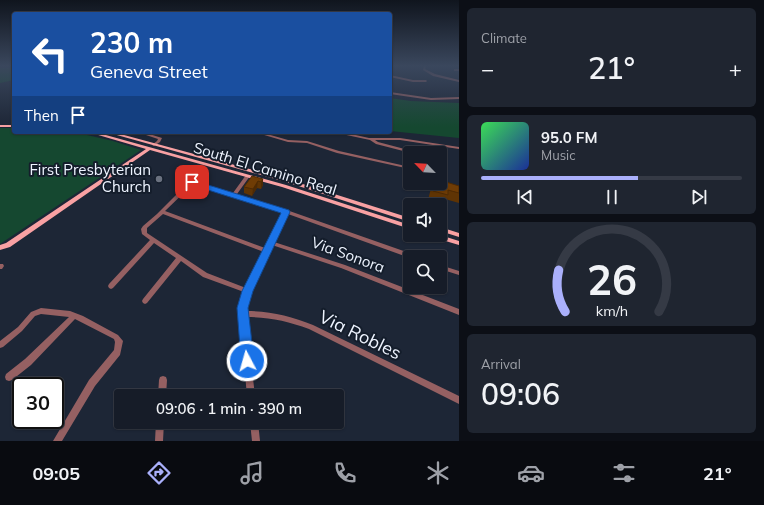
<!DOCTYPE html>
<html lang="en">
<head>
<meta charset="utf-8">
<style>
	:root { --surface:#161c28; --page:#1f2530; --text:#f1f3f6; --muted:#9ea1a8; --line:#353a45; --accent:#aab0fb }
	body { margin:0; font-family:Mulish,sans-serif; background:var(--page); color:var(--text); height:100vh; display:flex; flex-direction:column; font-size:15px; white-space:nowrap }
	* { box-sizing:border-box; margin:0 }
	p { font-size:13px; color:var(--muted) }
	.icon { flex:none; width:22px; height:22px; fill:none; stroke:currentColor; stroke-width:2; stroke-linecap:round; stroke-linejoin:round }
	.map { position:relative; flex:1; overflow:hidden }
	.panel { display:flex; flex-direction:column; gap:8px; padding:8px; background:#0c0f16; width:305px }
	.panel>* { flex:none }
	.banner { position:absolute; left:12px; top:12px; width:380px; height:122px; border-radius:4px; box-shadow:0 1px 3px #0004,0 0 0 1px var(--line); background:#1a4fa0; color:#fff; overflow:hidden }
	.needle { width:26px; rotate:295deg }
	.fabs { position:absolute; left:403px; top:146px; display:grid; gap:8px }
	.fabs a { display:grid; place-items:center; width:44px; height:44px; border-radius:4px; background:var(--surface); box-shadow:0 1px 3px #0004,0 0 0 1px var(--line); font-size:20px }
	.speed { position:absolute; left:12px; top:377px; display:flex; gap:8px; font-size:20px; font-weight:700; text-align:center }
	.speed>* { display:grid; place-content:center; width:52px; height:52px; border-radius:50%; background:var(--surface); box-shadow:0 1px 3px #0004,0 0 0 1px var(--line); line-height:1 }
	.speed .limit { border:2px solid #111; border-radius:6px; background:#fff; color:#111 }
	.pin { position:absolute; display:grid; place-items:center; width:34px; height:34px; color:#fff; margin:-17px; border-radius:8px; box-shadow:0 2px 6px #0006 }
	.me { position:absolute; width:44px; margin:-22px; rotate:354deg; stroke-linejoin:round; filter:drop-shadow(0 0 3px #0008) }
	.turn { display:flex; align-items:center; gap:14px; height:84px; padding:0 12px; font-size:18px }
	.turn .icon { width:52px; height:52px; stroke-width:2.5 }
	.turn b { display:block; font-size:28px; line-height:34px }
	.then { display:flex; align-items:center; height:38px; padding:0 12px; background:#0003; gap:8px; font-size:15px }
	.big { font-size:30px; font-weight:600; line-height:1.1 }
	.panel .card { flex:1; display:flex; flex-direction:column; justify-content:center; gap:6px; min-width:0; padding:0 14px; border-radius:6px; background:var(--page) }
	.panel .dial { align-items:center; gap:0 }
	.dial svg { height:104px; overflow:visible; fill:none; stroke:var(--line); stroke-width:7; stroke-linecap:round; text-anchor:middle }
	.dial text { fill:var(--text); stroke:none }
	.song { display:flex; align-items:center; gap:12px }
	.cover { width:48px; height:48px; border-radius:6px; background:linear-gradient(135deg,hsl(130 70% 55%),hsl(230 70% 35%)) }
	.played { height:4px; border-radius:2px; background:linear-gradient(90deg,var(--accent) 60%,var(--line) 60%) }
	.keys { display:flex; justify-content:space-around; direction:ltr }
	.heat { display:flex; justify-content:space-between; align-items:center; font-size:22px; direction:ltr }
	.trip { position:absolute; left:114px; top:389px; width:230px; height:40px; border-radius:4px; background:var(--surface); box-shadow:0 1px 3px #0004,0 0 0 1px var(--line); font-weight:600; line-height:40px; text-align:center }
	.tab-bar { display:flex; height:64px; justify-content:space-around; align-items:center; background:#090b10; color:var(--muted) }
	.tab-bar .icon { width:28px; height:28px }
	.tab-bar .current { color:var(--accent) }
	.tab-bar b { font-size:18px; color:var(--text) }
	main { display:flex; flex:1; min-height:0 }
	.map>svg:first-child { display:block }
</style>
</head>
<body>
<main>
<div class="map">
<svg width="459" height="441" viewBox="0 0 459 441">
	<rect width="100%" height="100%" fill="#1d2636"/>
	<path fill="#154830" d="M 0,68 L 14,68 L 14,80 L 0,83 Z
		M 390,98 L 411,101 L 459,103 L 459,138 L 390,131 Z
		M 0,128 L 14,128 L 14,132 L 74,132 L 113,141 L 141,150 L 0,244 Z"/>
	<g fill="none" stroke-linecap="round" stroke-linejoin="round">
		<path fill="#956062" fill-rule="evenodd" d="M 424,66 L 426,66 L 425,69 L 435,74 L 459,80 L 459,82 L 433,76 L 423,70 Z
			M 454,69 L 459,69 L 459,71 L 454,71 Z
			M 390,75 L 413,80 L 426,80 L 427,81 L 426,82 L 413,82 L 390,77 Z
			M 390,92 L 431,98 L 459,97 L 459,99 L 431,100 L 390,94 Z
			M 137,132 L 143,132 L 162,138 L 160,142 L 154,146 L 152,145 L 157,141 L 158,139 Z
			M 254,132 L 260,132 L 288,140 L 307,141 L 339,151 L 410,167 L 410,169 L 337,153 L 307,143 L 288,142 Z
			M 335,132 L 342,132 L 369,138 L 400,138 L 459,147 L 459,149 L 400,140 L 375,140 L 378,142 L 416,152 L 417,153 L 411,153 L 376,144 L 370,140 L 337,133 Z
			M 246,175 L 250,175 L 250,176 L 237,194 L 278,207 L 415,255 L 416,257 L 410,257 L 410,258 L 288,214 L 274,242 L 345,265 L 459,309 L 459,315 L 341,268 L 272,245 C 265,260 244,296 246,311 C 270,311 291,316 313,325 L 459,396 L 459,404 L 309,329 C 288,321 268,317 246,317 L 255,396 L 247,396 L 239,308 L 244,292 L 203,277 L 181,261 L 147,303 L 145,304 L 143,303 L 142,301 L 143,299 L 176,258 L 154,243 L 113,288 L 111,289 L 109,288 L 108,286 L 109,284 L 150,240 L 142,234 L 141,229 L 143,226 L 157,214 L 190,181 L 194,181 L 233,193 ZM 193,184 L 283,212 L 265,248 L 165,211 ZM 163,214 L 264,252 L 246,288 L 207,273 L 147,233 L 147,228 Z
			M 0,264 L 3,264 L 4,266 L 2,269 L 0,269 Z
			M 440,265 L 459,271 L 459,275 L 440,269 Z
			M 41,308 L 70,311 L 83,316 L 118,335 L 123,341 L 120,355 L 95,386 L 62,441 L 53,441 L 89,380 L 114,350 L 115,342 L 114,339 L 75,319 L 31,365 L 12,380 L 9,381 L 6,380 L 5,377 L 6,374 L 25,359 L 69,317 L 41,314 L 35,316 L 22,331 L 3,347 L 0,348 L 0,341 L 18,327 L 31,312 Z
			M 163,376 L 166,377 L 167,380 L 166,396 L 158,396 L 159,380 L 160,377 Z
			M 156,422 L 164,422 L 163,441 L 155,441 Z
			M 250,422 L 258,422 L 260,441 L 252,441 Z"/>
		<path fill="#f9a1a3" fill-rule="evenodd" d="M 0,125 L 14,125 L 14,127 L 0,127 Z
			M 88,132 L 95,132 L 286,185 L 410,225 L 410,229 L 282,187 L 150,150 L 10,247 L 0,250 L 0,245 L 6,243 L 146,149 Z
			M 106,132 L 113,132 L 290,180 L 410,218 L 410,222 L 286,182 Z
			M 440,227 L 459,233 L 459,237 L 440,231 Z
			M 431,235 L 440,235 L 459,241 L 459,245 L 432,237 Z"/>
	</g>
	<path fill="#5f3404" d="M 263,179 L 263,185 L 261,189 L 257,188 L 252,196 L 244,193 L 244,187 Z
		M 433,183 L 440,183 L 459,186 L 459,203 L 445,199 L 442,204 L 428,200 L 431,188 Z"/>
	<path fill="#4e2a04" d="M 263,179 L 263,185 L 261,189 L 261,182 Z
		M 258,181 L 257,188 L 252,196 L 253,189 Z"/>
	<path fill="#6f3c05" stroke="#4e2a04" d="M 252,176 L 263,179 L 261,182 L 258,181 L 253,189 L 244,187 Z
		M 440,180 L 459,186 L 459,193 L 448,190 L 448,195 L 433,191 L 435,183 L 440,183 Z"/>
	<linearGradient id="sky" x2="0" y2="1"><stop stop-color="#10151e"/><stop offset="0.52" stop-color="#3a475d"/><stop offset="1" stop-color="#3a475d" stop-opacity="0"/></linearGradient>
	<rect width="459" height="127" fill="url(#sky)"/>
	<path fill="#1a73e8" stroke="#114b97" d="M 192,180 L 289,210 L 290,212 L 253,291 L 248,308 L 254,361 L 252,366 L 247,368 L 243,366 L 241,361 L 237,308 L 242,291 L 281,213 L 189,184 L 189,181 Z"/>
	<circle fill="#6b7280" stroke="#141d2b" stroke-width="1.5" cx="159" cy="179" r="4"/>
	<g text-anchor="middle" stroke-width="4" stroke-linejoin="round" paint-order="stroke">
		<g font-size="15" fill="#eef4ff" stroke="#141d2b">
			<text transform="translate(265 169) rotate(17)" y="5">South El Camino Real</text>
			<text transform="translate(348 255) rotate(20)" y="5">Via Sonora</text>
		</g>
		<g font-size="15" fill="#eef4ff" stroke="#141d2b" text-anchor="end">
			<text x="151" y="175">First Presbyterian<tspan x="151" dy="17">Church</tspan></text>
		</g>
		<g font-size="18" fill="#eef4ff" stroke="#141d2b">
			<text transform="translate(360 335) rotate(26)" y="6">Via Robles</text>
		</g>
	</g>
</svg>
<div class="fabs">
<a><svg class="needle" viewBox="-14 -14 28 28"><path d="M0-13l5 13h-10z" fill="#e53935"/><path d="M0 13l5-13h-10z" fill="#9ea1a8"/></svg></a>
<a><svg class="icon" aria-label="sound" viewBox="0 0 24 24"><path d="M4 9h4l5-4v14l-5-4H4zM17 9q2 3 0 6"/></svg></a>
<a><svg class="icon" aria-label="search" viewBox="0 0 24 24"><circle cx="10" cy="10" r="6"/><path d="M15 15l6 6"/></svg></a>
</div>
<div class="speed"><div class="limit">30</div></div>
<div class="pin" style="left:192px;top:182px;background:#d93025"><svg class="icon" aria-label="arrive" viewBox="0 0 24 24"><path d="M6 21V4h12l-3 4 3 4H6"/></svg></div>
<svg class="me" style="left:247px;top:361px" viewBox="-20 -20 40 40"><circle r="17" fill="#1a73e8" stroke="#fff" stroke-width="3"/><path d="M0-11L8 9 0 5-8 9z" fill="#fff"/></svg>
<div class="trip">09:06 · 1 min · 390 m</div>
<div class="banner">
<div class="turn"><svg class="icon" aria-label="left" viewBox="0 0 24 24"><path d="M17 20v-9H6M10 6l-5 5 5 5"/></svg><div><b>230 m</b>Geneva Street</div></div>
<div class="then">Then<svg class="icon" aria-label="arrive" viewBox="0 0 24 24"><path d="M6 21V4h12l-3 4 3 4H6"/></svg></div>
</div>
</div>
<section class="panel">
<div class="card"><p>Climate</p>
<div class="heat"><a>−</a><b class="big">21°</b><a>+</a></div>
</div>
<div class="card">
<div class="song"><i class="cover"></i><div><b>95.0 FM</b><p>Music</p></div></div>
<div class="played"></div>
<div class="keys"><svg class="icon" aria-label="previous" viewBox="0 0 24 24"><path d="M18 5L8 12l10 7zM5 5v14"/></svg><svg class="icon" aria-label="pause" viewBox="0 0 24 24"><path d="M8 5v14M16 5v14"/></svg><svg class="icon" aria-label="next" viewBox="0 0 24 24"><path d="M6 5l10 7-10 7zM19 5v14"/></svg></div>
</div>
<div class="card dial"><svg viewBox="0 0 100 80">
<path d="M14 69A42 42 0 1 1 86 69"/>
<path d="M14 69A42 42 0 0 1 9 37" stroke="#aab0fb"/>
<text x="50" y="56" font-size="32" font-weight="700">26</text>
<text x="50" y="72" font-size="11">km/h</text>
</svg></div>
<div class="card"><p>Arrival</p><b class="big">09:06</b></div>
</section>
</main>
<nav class="tab-bar">
<b>09:05</b>
<svg class="icon current" aria-label="directions" viewBox="0 0 24 24"><path d="M12 3l9 9-9 9-9-9zM9 14v-3h6M13 9l2 2-2 2"/></svg>
<svg class="icon" aria-label="music" viewBox="0 0 24 24"><path d="M9 18V5l10-2v13"/><circle cx="6" cy="18" r="3"/><circle cx="16" cy="16" r="3"/></svg>
<svg class="icon" aria-label="phone" viewBox="0 0 24 24"><path d="M5 4h4l2 5-3 2q2 4 5 5l2-3 5 2v4C11 20 4 13 5 4z"/></svg>
<svg class="icon" aria-label="climate" viewBox="0 0 24 24"><path d="M12 3v18M4 7l16 10M4 17L20 7"/></svg>
<svg class="icon" aria-label="car" viewBox="0 0 24 24"><path d="M5 17H2v-5l4-1 3-4h7l3 4 3 1v5h-3M9 17h6M6 11h13"/><circle cx="7" cy="17" r="2"/><circle cx="17" cy="17" r="2"/></svg>
<svg class="icon" aria-label="filters" viewBox="0 0 24 24"><path d="M4 7h16M4 17h16"/><circle cx="9" cy="7" r="2"/><circle cx="15" cy="17" r="2"/></svg>
<b>21°</b>
</nav>
</body>
</html>
